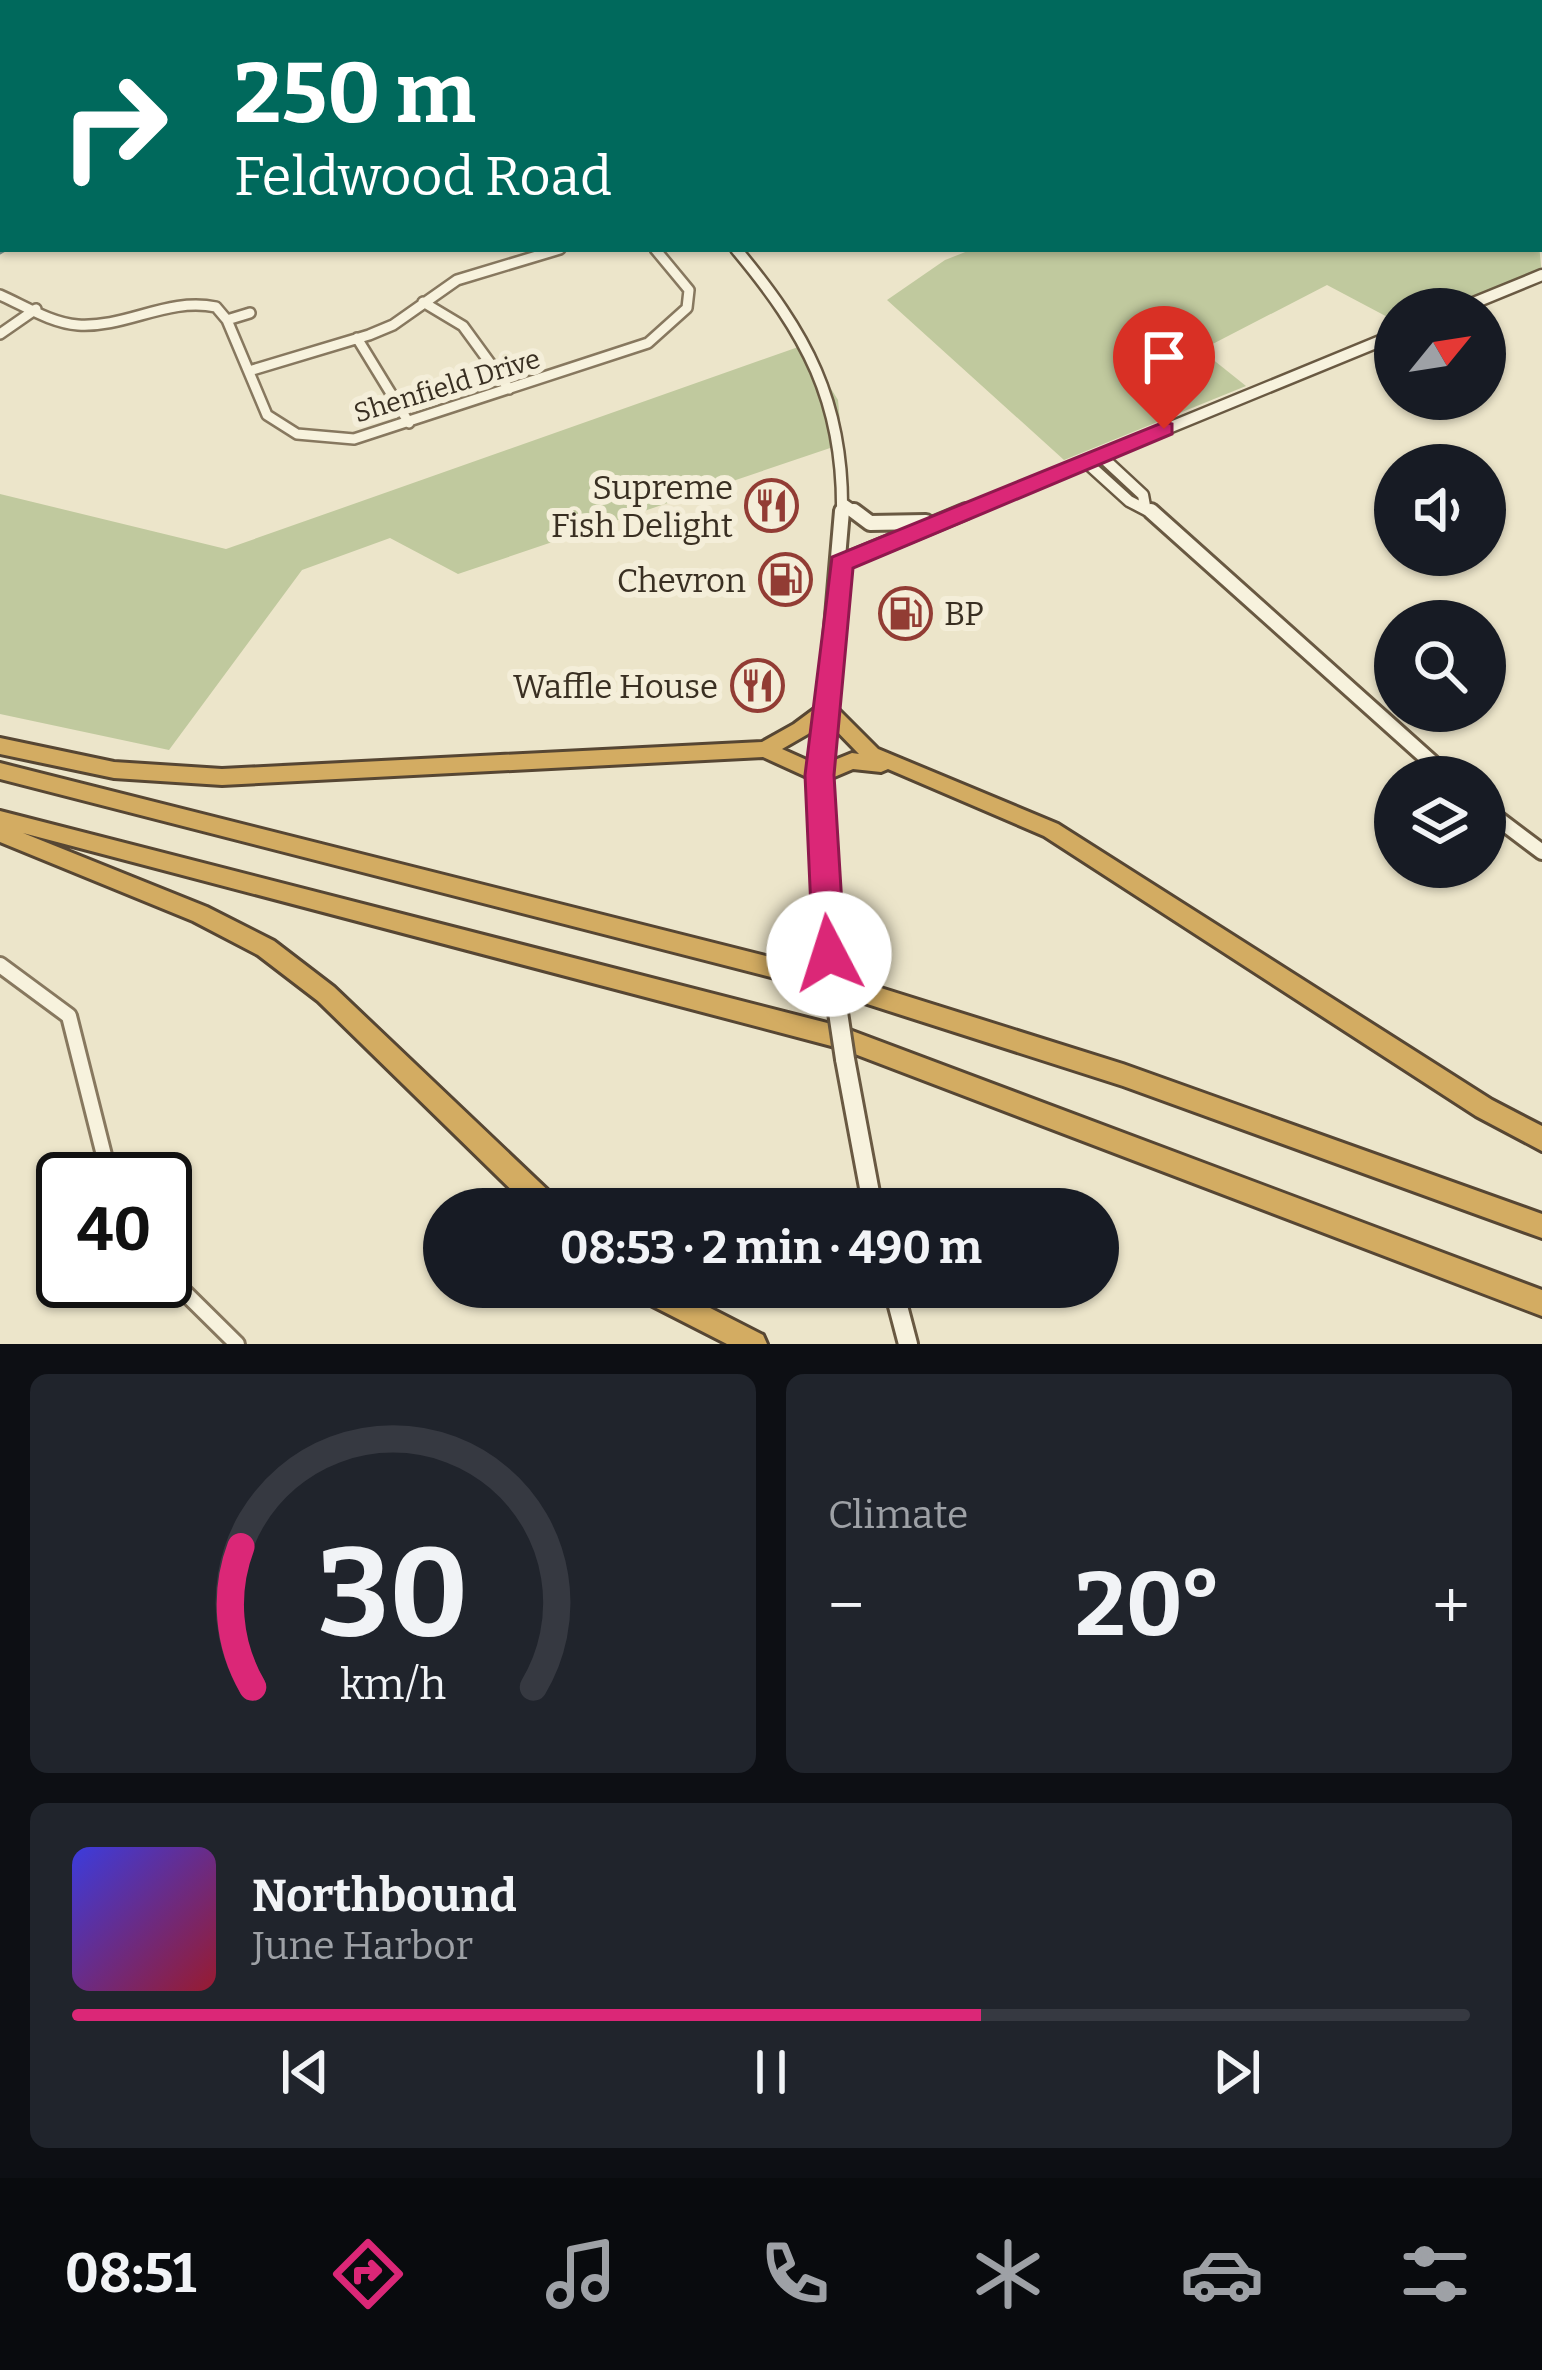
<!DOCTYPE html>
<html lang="en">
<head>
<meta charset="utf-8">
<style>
	:root { --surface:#171b24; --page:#20242c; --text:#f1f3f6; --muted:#9ea1a6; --line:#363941; --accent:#db2777 }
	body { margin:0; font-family:Bitter,serif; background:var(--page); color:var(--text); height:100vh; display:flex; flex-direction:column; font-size:45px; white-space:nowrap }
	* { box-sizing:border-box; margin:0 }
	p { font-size:39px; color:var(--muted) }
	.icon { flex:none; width:66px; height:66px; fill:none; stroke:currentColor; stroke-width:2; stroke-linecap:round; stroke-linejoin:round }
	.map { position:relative; height:1344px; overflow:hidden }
	.drawer { display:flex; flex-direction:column; gap:30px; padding:30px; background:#0d0f14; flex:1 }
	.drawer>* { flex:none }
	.top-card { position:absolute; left:0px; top:0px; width:1542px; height:252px; box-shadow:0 3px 9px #0004; background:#00695c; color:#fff; overflow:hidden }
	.needle { width:78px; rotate:60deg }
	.controls { position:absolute; left:1374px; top:288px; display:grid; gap:24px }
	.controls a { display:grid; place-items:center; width:132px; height:132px; border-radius:50%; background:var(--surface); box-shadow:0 3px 9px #0004; font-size:60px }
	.speed { position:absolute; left:36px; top:1152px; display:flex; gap:24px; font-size:60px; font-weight:700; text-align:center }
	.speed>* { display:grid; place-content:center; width:156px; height:156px; border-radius:50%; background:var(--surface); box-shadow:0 3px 9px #0004; line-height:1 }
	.speed .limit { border:6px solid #111; border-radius:18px; background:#fff; color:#111 }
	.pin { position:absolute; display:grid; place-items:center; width:102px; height:102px; color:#fff; margin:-123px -51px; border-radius:50% 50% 50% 0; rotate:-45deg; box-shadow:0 0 12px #0007 }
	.pin .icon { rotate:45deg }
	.me { position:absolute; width:132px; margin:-66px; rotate:355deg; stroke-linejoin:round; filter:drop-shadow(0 0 9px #0008) }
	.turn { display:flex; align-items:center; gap:42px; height:252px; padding:0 36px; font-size:54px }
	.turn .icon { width:156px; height:156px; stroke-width:2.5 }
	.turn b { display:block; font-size:84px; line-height:102px }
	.big { font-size:90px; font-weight:700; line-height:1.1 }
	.drawer .tile { flex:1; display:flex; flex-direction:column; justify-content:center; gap:18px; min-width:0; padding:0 42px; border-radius:18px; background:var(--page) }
	.drawer .dial { align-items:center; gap:0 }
	.dial svg { height:312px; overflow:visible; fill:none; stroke:var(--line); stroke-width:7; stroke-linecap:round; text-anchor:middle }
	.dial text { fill:var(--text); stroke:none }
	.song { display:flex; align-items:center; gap:36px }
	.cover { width:144px; height:144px; border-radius:18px; background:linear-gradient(135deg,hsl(240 70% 55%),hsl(350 70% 35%)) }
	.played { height:12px; border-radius:6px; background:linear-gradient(90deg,var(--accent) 65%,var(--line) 65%) }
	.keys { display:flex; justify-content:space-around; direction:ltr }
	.heat { display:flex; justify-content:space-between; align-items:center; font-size:66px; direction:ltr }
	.drawer .tiles { flex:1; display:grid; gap:30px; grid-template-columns:1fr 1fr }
	.tile:last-child { grid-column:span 2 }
	.trip { position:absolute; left:423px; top:1188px; width:696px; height:120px; border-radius:60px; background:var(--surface); box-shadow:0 3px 9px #0004; font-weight:700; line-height:120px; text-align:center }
	.menu { display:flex; height:192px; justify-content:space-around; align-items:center; background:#090b0e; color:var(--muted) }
	.menu .icon { width:84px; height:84px }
	.menu .on { color:var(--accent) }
	.menu b { font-size:54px; color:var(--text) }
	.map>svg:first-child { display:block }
</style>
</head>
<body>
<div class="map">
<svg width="1542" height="1344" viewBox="0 0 1542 1344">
	<rect width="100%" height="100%" fill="#ece5ca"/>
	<path fill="#c0c99e" d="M 1539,244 L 1542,276 L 1457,309 L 1395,309 L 1395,321 L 1327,285 L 1201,350 L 1246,386 L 1064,460 L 887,300 L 945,260 L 973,249 L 1539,249 Z
		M 804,345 L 838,400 L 842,444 L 458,574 L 390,538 L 302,570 L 169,750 L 0,714 L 0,494 L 226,549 Z"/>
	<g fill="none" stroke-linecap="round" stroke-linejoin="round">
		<path stroke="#718f8a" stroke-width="3" d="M 325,3 L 332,0
			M 0,253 L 7,249"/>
		<defs>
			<path id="street-far2" d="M 126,0 L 139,3
				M 93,3 L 107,0"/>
			<path id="street-far1" d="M 0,295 C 25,306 51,323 78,325 C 127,328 167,297 216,307 L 227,320 L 267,415 L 297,434 L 354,439 L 648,343 L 687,308 L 689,290 L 655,249
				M 423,302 L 463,326 L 509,389
				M 227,320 L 250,313
				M 0,334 L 36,309
				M 357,338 L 409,423
				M 249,371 L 369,335 L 393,325 L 457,280 L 560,249"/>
			<path id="street" d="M 0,965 L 69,1016 L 110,1179
				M 165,1273 L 237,1344"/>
			<path id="secondary-far3" d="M 418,0 L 424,3
				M 498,3 L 507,0"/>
			<path id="secondary-far2" d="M 736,249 C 806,333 844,401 842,514
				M 1459,309 L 1542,275
				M 1101,456 L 1143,495 L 1145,506
				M 1086,462 L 1129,501 L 1154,514
				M 842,503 L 858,514
				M 959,514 L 1395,335"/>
			<path id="secondary-far1" d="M 854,511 L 870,523 L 926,522
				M 1151,511 L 1448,777
				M 841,563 L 966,511
				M 1485,809 L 1542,852
				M 821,880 L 820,768 L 842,511"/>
			<path id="secondary" d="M 821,877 L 833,979
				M 845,1059 L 873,1209
				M 893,1287 L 908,1344"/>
			<path id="highway" d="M 825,701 L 832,703 L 878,749 L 1058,824 L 1492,1100 L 1542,1126 L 1542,1151 L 1476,1116 L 1044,836 L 888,769 L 881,772 L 853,769 L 820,783 L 763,757 L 222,785 L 114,778 L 0,754 L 0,738 L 114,762 L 222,769 L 762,742 L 794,724 ZM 825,719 L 859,754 L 852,753 L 820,766 L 782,749 L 808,734 Z
				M 0,763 L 833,973 L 1123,1064 L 1542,1214 L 1542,1238 L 1123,1086 L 833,993 L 0,779 Z
				M 0,811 L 839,1026 L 1542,1290 L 1542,1316 L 839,1048 L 23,833 L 207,907 L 274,941 L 334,987 L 558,1200 L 561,1209 L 531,1209 L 318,1001 L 258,955 L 193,921 L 0,842 Z
				M 629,1287 L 669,1287 L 763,1335 L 767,1344 L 727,1344 L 633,1296 Z"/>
		</defs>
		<use href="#street-far2" stroke="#87785f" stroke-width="9"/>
		<use href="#street-far1" stroke="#87785f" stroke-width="14"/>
		<use href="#street" stroke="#87785f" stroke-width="20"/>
		<use href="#secondary-far3" stroke="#695942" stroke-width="12"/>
		<use href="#secondary-far2" stroke="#695942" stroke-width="15"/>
		<use href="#secondary-far1" stroke="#695942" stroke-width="20"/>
		<use href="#secondary" stroke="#695942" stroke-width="24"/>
		<use href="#highway" stroke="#564633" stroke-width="6"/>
		<use href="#street-far2" stroke="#f7f2dd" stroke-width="6"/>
		<use href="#street-far1" stroke="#f7f2dd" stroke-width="9"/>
		<use href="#street" stroke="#f7f2dd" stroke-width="14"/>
		<use href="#secondary-far3" stroke="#f7f2dd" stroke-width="9"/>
		<use href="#secondary-far2" stroke="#f7f2dd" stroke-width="10"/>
		<use href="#secondary-far1" stroke="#f7f2dd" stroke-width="14"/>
		<use href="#secondary" stroke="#f7f2dd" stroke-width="18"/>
		<use href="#highway" fill="#d3ac62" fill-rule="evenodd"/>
		<defs>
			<path id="secondary-bridge" d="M 833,979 L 845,1059"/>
		</defs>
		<use href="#secondary-bridge" stroke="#695942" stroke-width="24" stroke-linecap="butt"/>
		<use href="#secondary-bridge" stroke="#f7f2dd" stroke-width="18"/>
	</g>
	<path fill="#db2777" stroke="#8e194d" stroke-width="3" d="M 1164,422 L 1172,424 L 1172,434 L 853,568 L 834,775 L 845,954 L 840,965 L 829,969 L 817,965 L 813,954 L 805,775 L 832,557 Z"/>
	<defs>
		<symbol id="restaurant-ring" viewBox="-11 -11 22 22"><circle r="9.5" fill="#f4eed9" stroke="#923c34" stroke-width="1.5"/><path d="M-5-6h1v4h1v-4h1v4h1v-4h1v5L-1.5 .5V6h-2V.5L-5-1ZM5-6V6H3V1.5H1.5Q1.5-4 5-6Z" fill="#923c34"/></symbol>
		<symbol id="fuel-ring" viewBox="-11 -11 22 22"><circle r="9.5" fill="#f4eed9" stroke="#923c34" stroke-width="1.5"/><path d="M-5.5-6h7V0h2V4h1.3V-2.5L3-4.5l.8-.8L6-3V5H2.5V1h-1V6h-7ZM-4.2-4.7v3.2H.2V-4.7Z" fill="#923c34"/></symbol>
	</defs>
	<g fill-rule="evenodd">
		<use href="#restaurant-ring" x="742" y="476" width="59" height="59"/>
		<use href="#fuel-ring" x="756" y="550" width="59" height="59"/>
		<use href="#fuel-ring" x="876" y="584" width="59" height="59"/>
		<use href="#restaurant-ring" x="728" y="656" width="59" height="59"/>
	</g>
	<g text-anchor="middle" stroke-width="12" stroke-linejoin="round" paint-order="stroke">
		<g font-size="27" fill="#392f22" stroke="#f4eed9">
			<text transform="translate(447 386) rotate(-17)" y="9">Shenfield Drive</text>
		</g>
		<g font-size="33" fill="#392f22" stroke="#f4eed9" text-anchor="end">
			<text x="733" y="499">Supreme<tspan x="733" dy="38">Fish Delight</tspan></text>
			<text x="746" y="592">Chevron</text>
			<text x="944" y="625" text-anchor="start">BP</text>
			<text x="718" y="698">Waffle House</text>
		</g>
	</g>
</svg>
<div class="controls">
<a><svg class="needle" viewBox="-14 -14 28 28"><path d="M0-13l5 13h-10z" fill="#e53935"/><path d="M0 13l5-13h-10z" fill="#9ea1a6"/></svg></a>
<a><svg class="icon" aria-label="sound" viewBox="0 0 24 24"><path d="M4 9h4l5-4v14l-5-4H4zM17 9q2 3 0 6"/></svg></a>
<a><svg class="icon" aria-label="search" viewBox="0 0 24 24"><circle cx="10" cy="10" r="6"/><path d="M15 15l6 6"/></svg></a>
<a><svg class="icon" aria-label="layers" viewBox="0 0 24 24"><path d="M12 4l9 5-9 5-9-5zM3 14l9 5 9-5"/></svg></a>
</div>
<div class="speed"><div class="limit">40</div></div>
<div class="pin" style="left:1164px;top:429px;background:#d93025"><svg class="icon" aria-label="arrive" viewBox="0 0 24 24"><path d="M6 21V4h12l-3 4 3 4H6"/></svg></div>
<svg class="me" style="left:829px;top:954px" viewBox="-20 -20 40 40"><circle r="19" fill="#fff"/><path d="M0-13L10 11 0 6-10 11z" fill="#db2777"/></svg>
<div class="trip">08:53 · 2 min · 490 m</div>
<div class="top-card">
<div class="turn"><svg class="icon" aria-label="right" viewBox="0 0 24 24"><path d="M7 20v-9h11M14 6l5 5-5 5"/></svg><div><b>250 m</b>Feldwood Road</div></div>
</div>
</div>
<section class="drawer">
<div class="tiles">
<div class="tile dial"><svg viewBox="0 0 100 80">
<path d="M14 69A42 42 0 1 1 86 69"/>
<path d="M14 69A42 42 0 0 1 11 33" stroke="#db2777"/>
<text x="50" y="56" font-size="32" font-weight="700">30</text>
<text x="50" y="72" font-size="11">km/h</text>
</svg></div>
<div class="tile"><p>Climate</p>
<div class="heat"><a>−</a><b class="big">20°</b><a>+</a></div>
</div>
<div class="tile">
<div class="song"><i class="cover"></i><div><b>Northbound</b><p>June Harbor</p></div></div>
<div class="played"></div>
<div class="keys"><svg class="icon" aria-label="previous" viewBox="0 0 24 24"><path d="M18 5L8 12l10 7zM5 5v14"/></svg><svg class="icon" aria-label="pause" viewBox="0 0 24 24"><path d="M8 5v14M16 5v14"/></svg><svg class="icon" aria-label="next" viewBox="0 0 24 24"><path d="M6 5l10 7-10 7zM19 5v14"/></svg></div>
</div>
</div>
</section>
<nav class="menu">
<b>08:51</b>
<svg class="icon on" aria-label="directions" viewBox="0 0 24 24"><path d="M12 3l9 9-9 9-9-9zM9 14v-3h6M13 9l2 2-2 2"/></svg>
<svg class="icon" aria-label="music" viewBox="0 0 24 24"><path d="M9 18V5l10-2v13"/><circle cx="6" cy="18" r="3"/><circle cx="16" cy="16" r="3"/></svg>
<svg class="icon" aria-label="phone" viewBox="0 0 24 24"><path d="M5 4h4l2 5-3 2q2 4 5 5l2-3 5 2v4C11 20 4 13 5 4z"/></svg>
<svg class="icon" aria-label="climate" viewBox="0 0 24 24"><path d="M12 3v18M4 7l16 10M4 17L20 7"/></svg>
<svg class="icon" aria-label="car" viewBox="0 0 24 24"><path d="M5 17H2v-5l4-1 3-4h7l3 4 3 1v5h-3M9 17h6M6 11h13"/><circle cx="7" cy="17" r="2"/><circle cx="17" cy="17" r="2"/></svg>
<svg class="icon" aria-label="filters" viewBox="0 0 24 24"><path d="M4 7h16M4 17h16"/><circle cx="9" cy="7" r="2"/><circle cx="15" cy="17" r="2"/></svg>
</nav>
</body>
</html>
